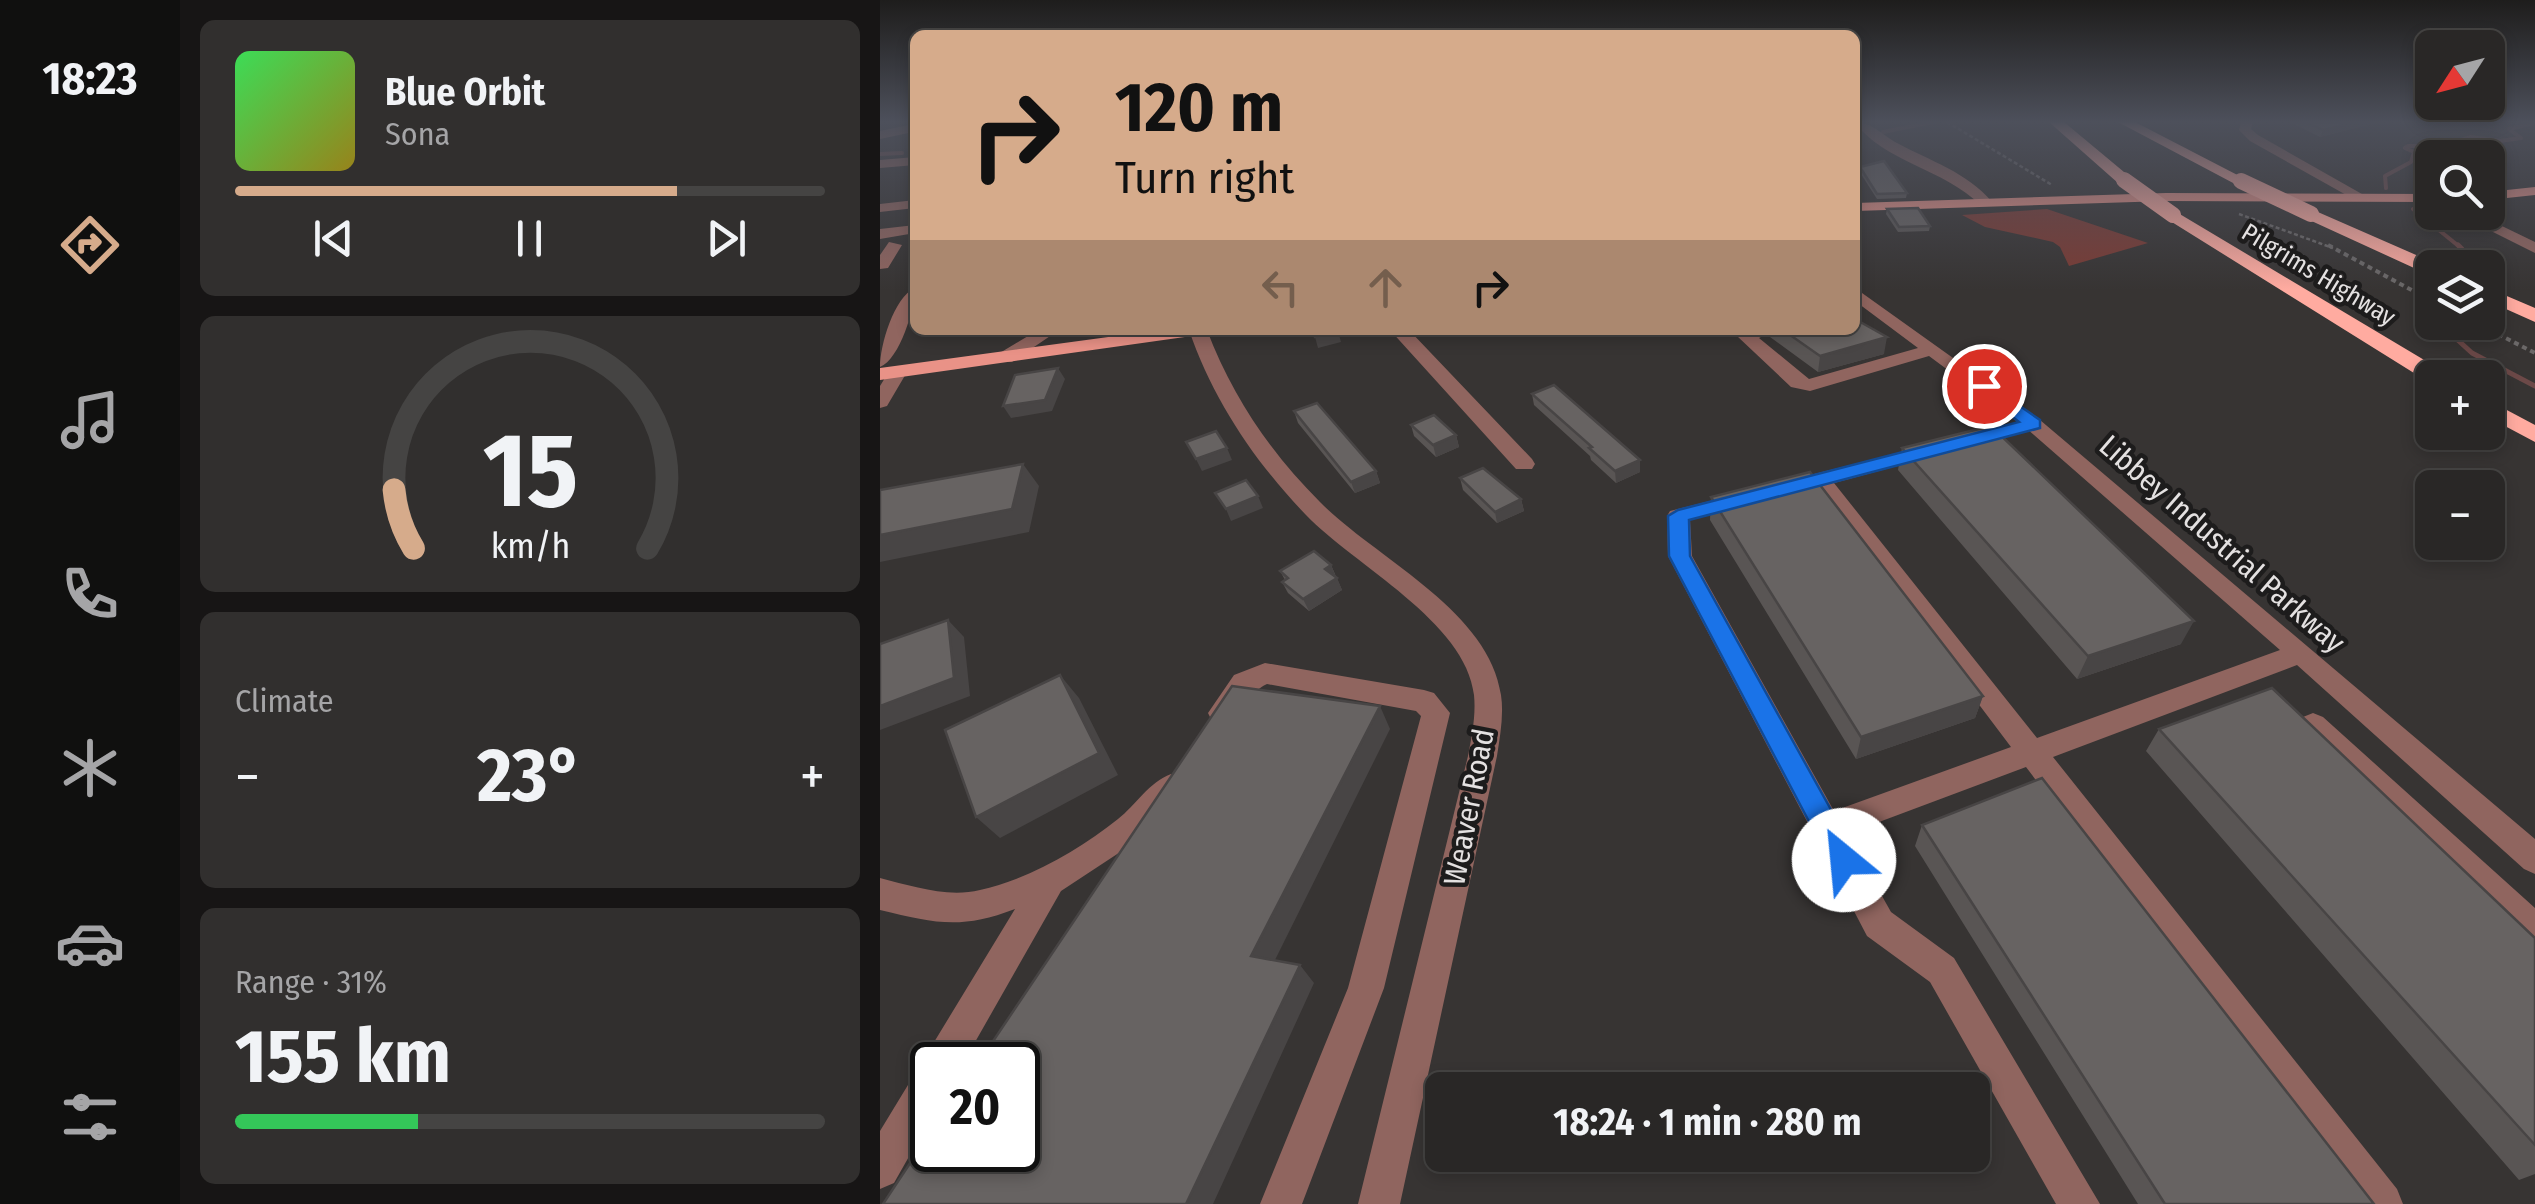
<!DOCTYPE html>
<html lang="en">
<head>
<meta charset="utf-8">
<style>
	:root { --surface:#292726; --page:#312f2e; --text:#f1f3f6; --muted:#a5a5a7; --line:#454443; --accent:#d6ab8b }
	body { margin:0; font-family:"Fira Sans Condensed",sans-serif; background:var(--page); color:var(--text); height:100vh; display:flex; flex-direction:column; font-size:38px; white-space:nowrap }
	* { box-sizing:border-box; margin:0 }
	p { font-size:32px; color:var(--muted) }
	.icon { flex:none; width:55px; height:55px; fill:none; stroke:currentColor; stroke-width:2; stroke-linecap:round; stroke-linejoin:round }
	.map { position:relative; flex:1; overflow:hidden }
	.side { display:flex; flex-direction:column; gap:20px; padding:20px; background:#171515; width:700px }
	.side>* { flex:none }
	.top-card { position:absolute; left:30px; top:30px; width:950px; height:305px; border-radius:15px; box-shadow:0 5px 15px #0003,0 0 0 2px var(--line); background:#d6ab8b; color:#111; overflow:hidden }
	.needle { width:65px; rotate:234deg }
	.buttons { position:absolute; left:1535px; top:30px; display:grid; gap:20px }
	.buttons a { display:grid; place-items:center; width:90px; height:90px; border-radius:15px; background:var(--surface); box-shadow:0 5px 15px #0003,0 0 0 2px var(--line); font-size:50px }
	.speed { position:absolute; left:30px; top:1042px; display:flex; gap:20px; font-size:50px; font-weight:700; text-align:center }
	.speed>* { display:grid; place-content:center; width:130px; height:130px; border-radius:50%; background:var(--surface); box-shadow:0 5px 15px #0003,0 0 0 2px var(--line); line-height:1 }
	.speed .limit { border:5px solid #111; border-radius:15px; background:#fff; color:#111 }
	.pin { position:absolute; display:grid; place-items:center; width:85px; height:85px; color:#fff; margin:-42px; border:5px solid #fff; border-radius:50%; box-shadow:0 2px 10px #0007 }
	.me { position:absolute; width:110px; margin:-55px; rotate:332deg; stroke-linejoin:round; filter:drop-shadow(0 0 8px #0008) }
	.turn { display:flex; align-items:center; gap:35px; height:210px; padding:0 40px; font-size:45px }
	.turn .icon { width:130px; height:130px; stroke-width:2.5 }
	.turn b { display:block; font-size:70px; line-height:85px }
	.lanes { display:flex; align-items:center; height:95px; padding:0 40px; background:#0003; justify-content:center; gap:50px; direction:ltr }
	.lanes .off { opacity:.35 }
	.big { font-size:75px; font-weight:700; line-height:1.1 }
	.side .widget { flex:1; display:flex; flex-direction:column; justify-content:center; gap:15px; min-width:0; padding:0 35px; border-radius:15px; background:var(--page) }
	.side .dial { align-items:center; gap:0 }
	.dial svg { height:260px; overflow:visible; fill:none; stroke:var(--line); stroke-width:7; stroke-linecap:round; text-anchor:middle }
	.dial text { fill:var(--text); stroke:none }
	.song { display:flex; align-items:center; gap:30px }
	.cover { width:120px; height:120px; border-radius:15px; background:linear-gradient(135deg,hsl(130 70% 55%),hsl(50 70% 35%)) }
	.played { height:10px; border-radius:5px; background:linear-gradient(90deg,var(--accent) 75%,var(--line) 75%) }
	.keys { display:flex; justify-content:space-around; direction:ltr }
	.heat { display:flex; justify-content:space-between; align-items:center; font-size:55px; direction:ltr }
	.charge { height:15px; border-radius:8px; background:linear-gradient(90deg,#34c759 31%,var(--line) 0) }
	.trip { position:absolute; left:545px; top:1072px; width:565px; height:100px; border-radius:15px; background:var(--surface); box-shadow:0 5px 15px #0003,0 0 0 2px var(--line); font-weight:700; line-height:100px; text-align:center }
	main { display:flex; flex:1; min-height:0 }
	.tabs { display:flex; flex-direction:column; width:180px; justify-content:space-around; align-items:center; background:#10100f; color:var(--muted) }
	.tabs .icon { width:70px; height:70px }
	.tabs .current { color:var(--accent) }
	.tabs b { font-size:45px; color:var(--text) }
	.map>svg:first-child { display:block }
</style>
</head>
<body>
<main>
<nav class="tabs">
<b>18:23</b>
<svg class="icon current" aria-label="directions" viewBox="0 0 24 24"><path d="M12 3l9 9-9 9-9-9zM9 14v-3h6M13 9l2 2-2 2"/></svg>
<svg class="icon" aria-label="music" viewBox="0 0 24 24"><path d="M9 18V5l10-2v13"/><circle cx="6" cy="18" r="3"/><circle cx="16" cy="16" r="3"/></svg>
<svg class="icon" aria-label="phone" viewBox="0 0 24 24"><path d="M5 4h4l2 5-3 2q2 4 5 5l2-3 5 2v4C11 20 4 13 5 4z"/></svg>
<svg class="icon" aria-label="climate" viewBox="0 0 24 24"><path d="M12 3v18M4 7l16 10M4 17L20 7"/></svg>
<svg class="icon" aria-label="car" viewBox="0 0 24 24"><path d="M5 17H2v-5l4-1 3-4h7l3 4 3 1v5h-3M9 17h6M6 11h13"/><circle cx="7" cy="17" r="2"/><circle cx="17" cy="17" r="2"/></svg>
<svg class="icon" aria-label="filters" viewBox="0 0 24 24"><path d="M4 7h16M4 17h16"/><circle cx="9" cy="7" r="2"/><circle cx="15" cy="17" r="2"/></svg>
</nav>
<section class="side">
<div class="widget">
<div class="song"><i class="cover"></i><div><b>Blue Orbit</b><p>Sona</p></div></div>
<div class="played"></div>
<div class="keys"><svg class="icon" aria-label="previous" viewBox="0 0 24 24"><path d="M18 5L8 12l10 7zM5 5v14"/></svg><svg class="icon" aria-label="pause" viewBox="0 0 24 24"><path d="M8 5v14M16 5v14"/></svg><svg class="icon" aria-label="next" viewBox="0 0 24 24"><path d="M6 5l10 7-10 7zM19 5v14"/></svg></div>
</div>
<div class="widget dial"><svg viewBox="0 0 100 80">
<path d="M14 69A42 42 0 1 1 86 69"/>
<path d="M14 69A42 42 0 0 1 8 51" stroke="#d6ab8b"/>
<text x="50" y="56" font-size="32" font-weight="700">15</text>
<text x="50" y="72" font-size="11">km/h</text>
</svg></div>
<div class="widget"><p>Climate</p>
<div class="heat"><a>−</a><b class="big">23°</b><a>+</a></div>
</div>
<div class="widget"><p>Range · 31%</p><b class="big">155 km</b><div class="charge"></div></div>
</section>
<div class="map">
<svg width="1655" height="1204" viewBox="0 0 1655 1204">
	<rect width="100%" height="100%" fill="#373433"/>
	<path fill="#7a3b34" d="M 1167,209 L 1268,243 L 1189,266 L 1180,247 L 1173,242 L 1105,227 L 1082,215 Z"/>
	<g fill="none" stroke-linecap="round" stroke-linejoin="round">
		<path stroke="#6c4948" stroke-width="4" d="M 1003,132 L 1053,122
			M 975,135 L 980,135
			M 0,154 L 22,153
			M 1506,188 L 1505,176 L 1531,162 L 1534,152 L 1525,148 L 1528,146 L 1562,146 L 1591,137 L 1620,141 L 1641,138 L 1629,129 L 1655,123
			M 1533,209 L 1581,248"/>
		<path stroke="#6c4948" stroke-width="5" d="M 1578,245 L 1582,249 L 1583,263
			M 1558,322 L 1592,353 L 1655,386"/>
		<path stroke="#6b6868" stroke-width="2.5" stroke-dasharray="4 2.5" stroke-linecap="butt" d="M 1067,122 L 1172,185
			M 1359,214 L 1453,248"/>
		<path stroke="#6b6868" stroke-width="4" stroke-dasharray="5 4" stroke-linecap="butt" d="M 1448,245 L 1552,301
			M 1594,322 L 1655,353"/>
		<path fill="#90655f" fill-rule="evenodd" d="M 975,122 C 992,122 1002,135 1017,143 C 1050,161 1087,172 1112,202 L 1100,205 C 1065,169 1003,162 975,122 Z
			M 1361,122 L 1373,122 L 1371,129 L 1378,135 L 1489,198 L 1477,201 L 1370,141 L 1359,130 Z
			M 29,125 L 33,132 L 0,139 L 0,131 Z
			M 35,157 L 35,165 L 0,168 L 0,160 Z
			M 35,200 L 35,208 L 0,212 L 0,204 Z
			M 1573,212 L 1593,212 L 1655,242 L 1655,253 Z
			M 35,225 L 35,233 L 0,239 L 0,229 Z
			M 9,242 L 22,245 L 8,268 L 0,269 L 0,255 Z
			M 35,288 C 35,308 20,359 0,367 C 0,345 14,297 35,288 Z
			M 975,288 L 1160,420 L 1655,839 L 1655,874 L 1644,869 L 1417,665 L 1173,757 L 1517,1189 L 1523,1204 L 1476,1204 L 1146,767 L 967,834 L 1011,912 L 1074,958 L 1220,1204 L 1176,1204 L 1050,982 L 987,936 L 788,556 L 787,516 L 790,511 L 862,493 L 873,500 L 870,505 L 810,520 L 812,556 L 954,811 L 1131,747 L 935,487 L 922,487 L 919,482 L 922,477 L 1051,445 L 1058,447 L 1061,451 L 1058,455 L 954,483 L 1157,738 L 1400,650 L 1146,428 L 1049,356 L 930,391 L 911,387 L 857,336 L 867,330 L 894,330 L 879,338 L 929,379 L 1038,348 L 975,301 Z
			M 158,330 L 179,330 L 132,362 L 118,362 L 118,354 Z
			M 309,330 L 327,330 C 352,396 390,452 440,502 C 495,558 609,610 621,695 C 624,715 620,736 617,756 L 520,1204 L 478,1204 L 588,756 C 592,736 596,715 594,695 C 586,622 474,565 426,515 C 375,462 333,400 309,330 Z
			M 510,330 L 529,330 L 652,459 L 655,464 L 652,469 L 636,469 Z
			M 18,366 L 27,372 L 7,406 L 0,408 L 0,386 L 11,368 Z
			M 385,663 L 544,690 L 554,693 L 570,713 L 504,988 L 422,1204 L 380,1204 L 468,988 L 541,716 L 536,711 L 387,684 C 365,693 358,730 332,721 L 328,713 L 354,675 Z
			M 1433,713 L 1443,717 L 1655,908 L 1655,946 L 1643,942 L 1423,733 L 1419,725 L 1423,717 Z
			M 291,774 L 302,778 L 306,787 L 260,839 L 181,891 L 82,1065 L 52,1065 L 52,1116 L 14,1183 L 0,1189 L 0,1131 L 135,909 C 80,930 55,923 0,910 L 0,878 C 32,886 67,898 100,890 C 148,880 200,849 238,819 C 256,805 269,782 291,774 Z"/>
		<path fill="#e99287" fill-rule="evenodd" d="M 1655,187 L 1655,195 L 1608,200 L 1608,192 Z
			M 1286,193 L 1552,194 L 1552,202 L 1286,201 L 975,211 L 975,203 Z
			M 280,330 L 328,330 L 319,335 L 0,380 L 0,368 Z"/>
		<path fill="#ffaba0" fill-rule="evenodd" d="M 1169,122 L 1184,122 L 1250,177 L 1250,183 L 1238,183 Z
			M 1238,122 L 1255,122 L 1369,181 L 1355,184 Z
			M 1431,209 L 1559,265 L 1561,268 L 1552,268 L 1552,275 L 1545,273 L 1425,218 L 1425,210 Z
			M 1293,210 L 1566,373 L 1569,378 L 1552,378 L 1550,383 L 1287,219 L 1284,215 Z
			M 1608,288 L 1655,308 L 1655,322 L 1608,301 Z
			M 1608,400 L 1655,425 L 1655,442 L 1608,417 Z"/>
		<path stroke="#ffaba0" stroke-width="16" d="M 1244,180 L 1293,215
			M 1361,181 L 1431,214"/>
	</g>
	<path fill="#595554" d="M 1413,122 L 1499,122 L 1440,137 L 1412,123 Z
		M 980,167 L 1027,193 L 1026,198 L 997,199 L 979,171 Z
		M 1007,209 L 1050,226 L 1049,231 L 1018,232 L 1006,214 Z
		M 890,330 L 975,330 L 1004,354 L 938,372 L 890,337 Z
		M 652,394 L 760,460 L 760,472 L 736,483 L 711,460 L 710,456 L 654,405 Z
		M 414,411 L 496,471 L 500,483 L 475,493 L 418,423 Z
		M 531,425 L 576,435 L 579,447 L 556,457 L 534,436 Z
		M 1022,448 L 1301,644 L 1197,679 L 1018,470 Z
		M 580,478 L 641,499 L 644,511 L 617,523 L 583,490 Z
		M 831,497 L 1103,696 L 1095,718 L 976,759 L 830,520 Z
		M 451,565 L 462,590 L 429,611 L 408,593 L 402,582 L 405,580 L 400,571 Z
		M 1279,729 L 1655,938 L 1655,1174 L 1639,1180 L 1266,751 Z
		M 1042,825 L 1494,1204 L 1258,1204 L 1035,846 Z"/>
	<path fill="#484545" d="M 1476,122 L 1499,122 L 1440,137 L 1443,130 Z
		M 458,331 L 461,342 L 438,348 L 435,337 Z
		M 1007,337 L 1004,354 L 938,372 L 940,356 Z
		M 178,368 L 185,379 L 172,411 L 131,418 L 123,406 Z
		M 576,435 L 579,447 L 556,457 L 553,445 Z
		M 347,448 L 352,460 L 322,471 L 316,459 Z
		M 760,460 L 760,472 L 736,483 L 735,471 Z
		M 143,464 L 159,486 L 149,532 L 0,562 L 0,535 Z
		M 496,471 L 500,483 L 475,493 L 471,482 Z
		M 378,496 L 383,508 L 351,521 L 346,509 Z
		M 641,499 L 644,511 L 617,523 L 615,512 Z
		M 451,565 L 456,577 L 445,569 Z
		M 457,578 L 462,590 L 429,611 L 423,599 Z
		M 68,620 L 84,637 L 90,696 L 0,730 L 0,706 Z
		M 1314,621 L 1301,644 L 1197,679 L 1208,656 Z
		M 180,675 L 199,698 L 238,775 L 120,838 L 96,817 Z
		M 1103,696 L 1095,718 L 976,759 L 981,737 Z
		M 500,706 L 510,729 L 388,974 L 371,956 Z
		M 420,965 L 434,983 L 333,1204 L 306,1204 Z"/>
	<path fill="#676362" stroke="#484545" stroke-width="2.5" d="M 1425,122 L 1476,122 L 1443,130 Z
		M 1004,161 L 1027,193 L 997,194 L 980,167 Z
		M 1038,208 L 1050,226 L 1019,227 L 1007,209 Z
		M 975,319 L 1007,337 L 940,356 L 903,330 L 975,330 Z
		M 431,330 L 457,330 L 458,331 L 435,337 Z
		M 178,368 L 165,400 L 123,406 L 135,375 Z
		M 674,385 L 760,460 L 735,471 L 709,448 L 712,447 L 652,394 Z
		M 437,403 L 496,471 L 471,482 L 414,411 Z
		M 554,415 L 576,435 L 553,445 L 531,425 Z
		M 1111,426 L 1314,621 L 1208,656 L 1022,448 Z
		M 336,431 L 347,448 L 316,459 L 306,442 Z
		M 143,464 L 132,509 L 0,535 L 0,490 Z
		M 603,468 L 641,499 L 615,512 L 580,478 Z
		M 930,472 L 1103,696 L 981,737 L 831,497 Z
		M 366,480 L 378,496 L 346,509 L 335,493 Z
		M 434,551 L 451,565 L 445,569 L 457,578 L 423,599 L 402,582 L 408,578 L 400,571 Z
		M 68,620 L 74,678 L 0,706 L 0,644 Z
		M 180,675 L 219,753 L 96,817 L 65,730 Z
		M 352,686 L 500,706 L 371,956 L 420,965 L 306,1204 L 3,1204 L 52,1130 L 52,1150 L 138,1150 L 138,1065 L 97,1065 Z
		M 1392,688 L 1655,938 L 1655,1145 L 1279,729 Z
		M 1162,778 L 1494,1204 L 1285,1204 L 1042,825 Z"/>
	<linearGradient id="sky" x2="0" y2="1"><stop stop-color="#1e1d1c"/><stop offset="0.42" stop-color="#4d505b"/><stop offset="1" stop-color="#4d505b" stop-opacity="0"/></linearGradient>
	<rect width="1655" height="290" fill="url(#sky)"/>
	<path fill="#1a73e8" stroke="#114b97" stroke-width="2.5" d="M 1104,381 L 1160,420 L 1160,428 L 809,520 L 810,556 L 979,860 L 975,869 L 964,873 L 954,869 L 789,556 L 788,516 L 798,510 L 1139,422 L 1098,390 L 1098,383 Z"/>
	<g text-anchor="middle" stroke-width="9" stroke-linejoin="round" paint-order="stroke">
		<g font-size="25" fill="#e4e1e1" stroke="#1d1c1c">
			<text transform="translate(1439 274) rotate(31)" y="9">Pilgrims Highway</text>
		</g>
		<g font-size="30" fill="#e4e1e1" stroke="#1d1c1c">
			<text transform="translate(1342 544) rotate(41)" y="10">Libbey Industrial Parkway</text>
			<text transform="translate(589 807) rotate(-79)" y="10">Weaver Road</text>
		</g>
	</g>
</svg>
<div class="buttons">
<a><svg class="needle" viewBox="-14 -14 28 28"><path d="M0-13l5 13h-10z" fill="#e53935"/><path d="M0 13l5-13h-10z" fill="#a5a5a7"/></svg></a>
<a><svg class="icon" aria-label="search" viewBox="0 0 24 24"><circle cx="10" cy="10" r="6"/><path d="M15 15l6 6"/></svg></a>
<a><svg class="icon" aria-label="layers" viewBox="0 0 24 24"><path d="M12 4l9 5-9 5-9-5zM3 14l9 5 9-5"/></svg></a>
<a>+</a>
<a>−</a>
</div>
<div class="speed"><div class="limit">20</div></div>
<div class="pin" style="left:1104px;top:386px;background:#d93025"><svg class="icon" aria-label="arrive" viewBox="0 0 24 24"><path d="M6 21V4h12l-3 4 3 4H6"/></svg></div>
<svg class="me" style="left:964px;top:860px" viewBox="-20 -20 40 40"><circle r="19" fill="#fff"/><path d="M0-13L10 11 0 6-10 11z" fill="#1a73e8"/></svg>
<div class="trip">18:24 · 1 min · 280 m</div>
<div class="top-card">
<div class="turn"><svg class="icon" aria-label="right" viewBox="0 0 24 24"><path d="M7 20v-9h11M14 6l5 5-5 5"/></svg><div><b>120 m</b>Turn right</div></div>
<div class="lanes"><svg class="icon off" aria-label="left" viewBox="0 0 24 24"><path d="M17 20v-9H6M10 6l-5 5 5 5"/></svg><svg class="icon off" aria-label="ahead" viewBox="0 0 24 24"><path d="M12 20V5M6 11l6-6 6 6"/></svg><svg class="icon" aria-label="right" viewBox="0 0 24 24"><path d="M7 20v-9h11M14 6l5 5-5 5"/></svg></div>
</div>
</div>
</main>
</body>
</html>
